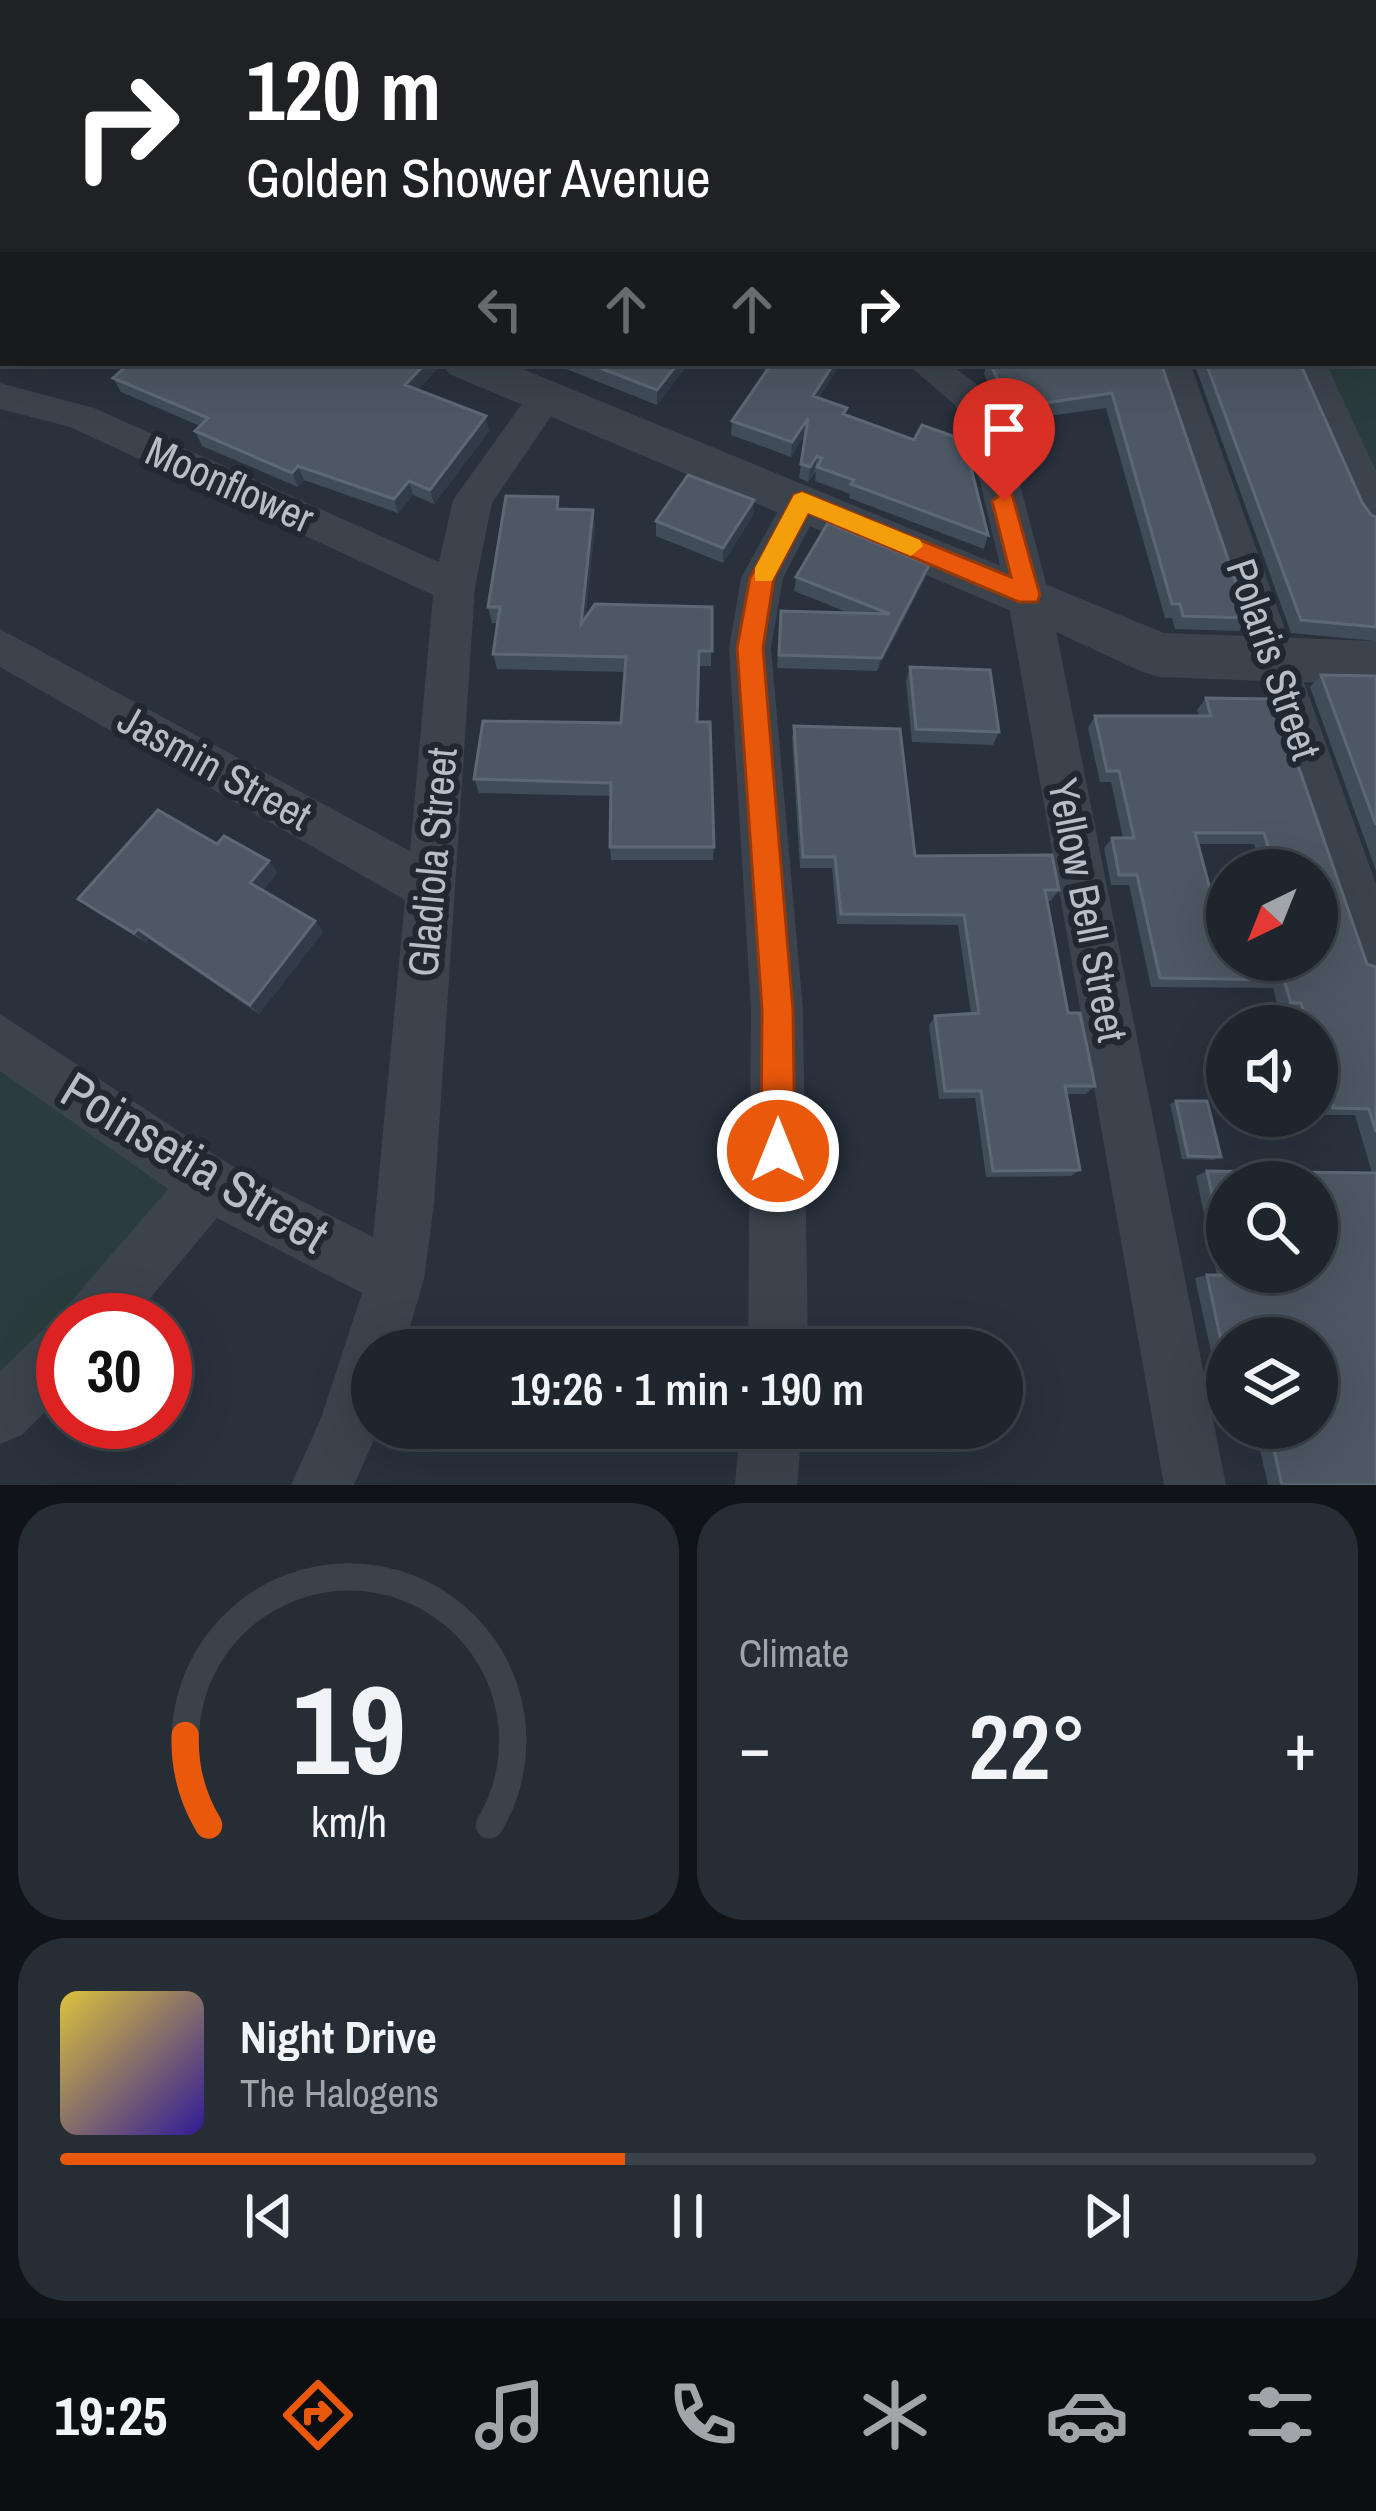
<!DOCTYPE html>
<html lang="en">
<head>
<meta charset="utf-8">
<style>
	:root { --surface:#1e252d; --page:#262d35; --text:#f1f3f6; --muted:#a1a5aa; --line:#3c4249; --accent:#ea580c }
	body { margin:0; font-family:"Archivo Narrow",sans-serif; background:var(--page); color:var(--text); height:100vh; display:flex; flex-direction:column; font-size:45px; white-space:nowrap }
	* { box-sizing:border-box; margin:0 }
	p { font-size:39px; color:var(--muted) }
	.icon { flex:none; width:66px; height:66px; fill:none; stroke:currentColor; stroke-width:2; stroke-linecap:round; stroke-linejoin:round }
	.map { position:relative; height:1485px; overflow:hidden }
	.sheet { display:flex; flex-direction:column; gap:18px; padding:18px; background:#101419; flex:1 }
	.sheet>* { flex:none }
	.top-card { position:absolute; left:0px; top:0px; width:1377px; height:366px; box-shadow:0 12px 48px #0002,0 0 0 3px var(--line); background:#202124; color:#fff; overflow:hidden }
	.needle { width:78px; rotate:223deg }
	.buttons { position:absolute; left:1206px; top:849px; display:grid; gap:24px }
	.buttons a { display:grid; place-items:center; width:132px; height:132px; border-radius:50%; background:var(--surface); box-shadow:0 12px 48px #0002,0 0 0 3px var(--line); font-size:60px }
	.speed { position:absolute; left:36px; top:1293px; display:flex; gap:24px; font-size:60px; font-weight:700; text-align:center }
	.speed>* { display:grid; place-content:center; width:156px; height:156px; border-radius:50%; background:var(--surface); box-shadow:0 12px 48px #0002,0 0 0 3px var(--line); line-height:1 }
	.speed .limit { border:18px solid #d22; background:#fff; color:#111 }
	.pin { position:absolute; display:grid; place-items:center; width:102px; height:102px; color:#fff; margin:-123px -51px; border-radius:50% 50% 50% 0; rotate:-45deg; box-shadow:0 0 12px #0007 }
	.pin .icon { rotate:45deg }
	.me { position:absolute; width:132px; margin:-66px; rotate:0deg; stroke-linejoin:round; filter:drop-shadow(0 0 9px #0008) }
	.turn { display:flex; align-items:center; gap:42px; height:252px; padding:0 48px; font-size:54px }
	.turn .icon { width:156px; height:156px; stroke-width:2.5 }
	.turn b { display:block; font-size:84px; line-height:102px }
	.lanes { display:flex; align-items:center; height:114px; padding:0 48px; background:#0003; justify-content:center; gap:60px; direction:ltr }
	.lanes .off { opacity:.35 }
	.big { font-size:90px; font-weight:600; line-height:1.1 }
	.sheet .widget { flex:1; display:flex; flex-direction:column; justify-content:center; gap:18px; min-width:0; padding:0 42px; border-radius:48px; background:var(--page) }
	.sheet .dial { align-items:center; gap:0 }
	.dial svg { height:312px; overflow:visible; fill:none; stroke:var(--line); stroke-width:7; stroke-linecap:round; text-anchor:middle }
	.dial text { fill:var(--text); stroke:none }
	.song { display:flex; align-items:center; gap:36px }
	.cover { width:144px; height:144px; border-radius:18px; background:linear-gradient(135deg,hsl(50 70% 55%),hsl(250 70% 35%)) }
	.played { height:12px; border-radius:6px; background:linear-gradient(90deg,var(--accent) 45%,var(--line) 45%) }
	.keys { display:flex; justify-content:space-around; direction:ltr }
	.heat { display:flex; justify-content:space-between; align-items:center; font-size:66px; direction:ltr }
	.sheet .tiles { flex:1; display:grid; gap:18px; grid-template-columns:1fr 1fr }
	.widget:last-child { grid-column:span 2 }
	.trip { position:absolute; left:351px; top:1329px; width:672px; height:120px; border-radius:60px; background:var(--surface); box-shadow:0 12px 48px #0002,0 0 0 3px var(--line); font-weight:600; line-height:120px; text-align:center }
	.menu { display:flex; height:192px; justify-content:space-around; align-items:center; background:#0c0f12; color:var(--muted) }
	.menu .icon { width:84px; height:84px }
	.menu .current { color:var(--accent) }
	.menu b { font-size:54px; color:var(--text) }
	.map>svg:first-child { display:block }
</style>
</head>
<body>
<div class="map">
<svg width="1376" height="1485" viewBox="0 0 1376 1485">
	<rect width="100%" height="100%" fill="#28313c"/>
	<path fill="#2a3c3d" d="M 1376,341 L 1376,488 L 1320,363 L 1374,363 Z
		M 0,1064 L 186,1192 L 78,1320 L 63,1320 L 63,1335 L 0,1395 Z"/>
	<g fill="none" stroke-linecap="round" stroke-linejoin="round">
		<path fill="#3b434d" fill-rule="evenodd" d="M 1376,325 L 1376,349 L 1374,350 L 1374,326 Z
			M 906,363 L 948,363 L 982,388 L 1006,431 L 1049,595 L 1226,1485 L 1164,1485 L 1007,595 L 968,431 L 955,405 Z
			M 1154,363 L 1190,363 L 1376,884 L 1376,978 L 1358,971 L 1351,954 Z
			M 1290,363 L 1326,363 L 1376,471 L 1376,529 L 1362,525 L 1356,514 Z
			M 0,383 L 94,408 L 439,562 L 453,500 L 534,387 L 560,387 L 565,396 L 492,503 L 475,587 L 434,1204 L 424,1279 L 403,1350 L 372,1350 L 372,1428 L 379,1428 L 354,1485 L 291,1485 L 321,1418 L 362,1293 L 217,1218 L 132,1320 L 65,1320 L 73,1299 L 168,1189 L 0,1071 L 0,1014 L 229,1164 L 373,1237 L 405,900 L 0,667 L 0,629 L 410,851 L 433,595 L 70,427 L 0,409 Z
			M 803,486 L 817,491 L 823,501 L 783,578 L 771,648 L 803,1010 L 808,1350 L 748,1350 L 751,1010 L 729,648 L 741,578 L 789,491 Z
			M 63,1322 L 63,1394 L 22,1435 L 0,1444 L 0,1371 L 42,1331 Z
			M 740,1428 L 802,1428 L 797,1485 L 735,1485 Z"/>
		<path fill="#3b434d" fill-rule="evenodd" d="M 442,363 L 508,363 L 1164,633 L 1376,641 L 1376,685 L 1159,677 L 1140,671 L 1009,610 L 449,374 Z"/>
	</g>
	<path fill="#404c58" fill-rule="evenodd" d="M 551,363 L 689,363 L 657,405 Z
		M 766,363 L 841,363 L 819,398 L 847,408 L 846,415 L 988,535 L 984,549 L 849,498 L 850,494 L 815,481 L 816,471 L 808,482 L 799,478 L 805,434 L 791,457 L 731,435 L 732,421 L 765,372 Z
		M 987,363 L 1161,363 L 1248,618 L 1239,631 L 1175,629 L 1172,618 L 1165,618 L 1106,408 L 1006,422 L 984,374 Z
		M 1194,363 L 1300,363 L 1362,502 L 1371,515 L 1376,517 L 1376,641 L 1291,633 Z
		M 439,367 L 418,390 L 489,431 L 434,504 L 413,495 L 398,513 L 304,480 L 298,487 L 202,446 L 195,431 L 200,426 L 121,392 L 113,378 Z
		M 754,500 L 753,515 L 723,563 L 656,536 L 656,521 Z
		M 560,509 L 593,510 L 595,527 L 585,618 L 712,607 L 711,666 L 699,666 L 697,722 L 714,847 L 713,860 L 611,860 L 610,847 L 611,796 L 479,793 L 474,779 L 621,723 L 624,672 L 497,669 L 493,654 L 498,623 L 492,623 L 488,607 Z
		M 796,577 L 925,579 L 877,671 L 777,668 L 780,625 L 849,613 L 794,591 Z
		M 910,667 L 999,732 L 993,745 L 912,742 L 906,681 Z
		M 1321,675 L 1376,676 L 1376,871 L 1310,687 Z
		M 1206,698 L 1275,699 L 1367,964 L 1376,967 L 1376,1485 L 1268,1485 L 1255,1428 L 1317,1428 L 1317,1338 L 1227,1338 L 1227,1370 L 1215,1370 L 1195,1278 L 1207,1275 L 1217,1275 L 1196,1176 L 1207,1171 L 1372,1173 L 1355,1115 L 1319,1115 L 1317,1106 L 1317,1026 L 1294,1026 L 1289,1012 L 1279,1011 L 1273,988 L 1151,987 L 1129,885 L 1111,885 L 1104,848 L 1112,838 L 1123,838 L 1111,782 L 1100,782 L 1088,728 L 1095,716 L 1199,716 L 1197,710 ZM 1198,844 L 1254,844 L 1261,870 L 1317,870 L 1317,960 L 1227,960 L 1227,915 L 1217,915 ZM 1227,1182 L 1317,1182 L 1317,1272 L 1227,1272 Z
		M 794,726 L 915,856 L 1059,890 L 1051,901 L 1047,901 L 1068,1013 L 1095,1086 L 1086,1094 L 1066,1094 L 1080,1170 L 1071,1176 L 986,1177 L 975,1098 L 939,1099 L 929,1025 L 935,1016 L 971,1014 L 958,925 L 837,924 L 832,868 L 800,868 L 792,738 Z
		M 217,844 L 277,872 L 263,890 L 315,921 L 323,932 L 259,1014 L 149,939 L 146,943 L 91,909 L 78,899 Z
		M 1176,1101 L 1221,1157 L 1214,1160 L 1182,1159 L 1170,1104 Z"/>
	<path fill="#313c48" d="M 426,363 L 439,363 L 439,367 L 409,400 L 405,385 Z
		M 678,363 L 689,363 L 657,405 L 657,390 Z
		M 834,363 L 841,363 L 811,411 L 813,396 Z
		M 486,416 L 489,431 L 434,504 L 430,490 Z
		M 808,418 L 806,433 L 791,457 L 792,442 Z
		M 817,456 L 815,470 L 808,482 L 810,467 Z
		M 298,466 L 304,480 L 298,487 L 292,473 Z
		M 409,481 L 413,495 L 398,513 L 394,499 Z
		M 754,500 L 753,515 L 723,563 L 723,548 Z
		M 593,510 L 595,527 L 583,640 L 581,624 Z
		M 929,565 L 925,579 L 877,671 L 881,658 Z
		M 269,861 L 277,872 L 259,894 L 250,883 Z
		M 315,921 L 323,932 L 259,1014 L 250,1005 Z
		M 138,929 L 149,939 L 146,943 L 134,933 Z"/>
	<path fill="#4d5864" stroke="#5d6874" stroke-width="3" fill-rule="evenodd" d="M 0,0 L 324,0 L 333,3 L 3,3 L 3,289 L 0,289 Z
		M 473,0 L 1376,0 L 1376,319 L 1374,318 L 1374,3 L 467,3 Z
		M 130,363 L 426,363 L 405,385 L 486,416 L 430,490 L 409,481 L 394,499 L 298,466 L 292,473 L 195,431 L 208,418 L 113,378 Z
		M 587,363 L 678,363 L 657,390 Z
		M 772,363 L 834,363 L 813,396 L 847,408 L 843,414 L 914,440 L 922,425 L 964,440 L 988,535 L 851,484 L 854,480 L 817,467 L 822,458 L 817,456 L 810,467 L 801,464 L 808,418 L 792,442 L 732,421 Z
		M 990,363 L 1161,363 L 1248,618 L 1183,616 L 1180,604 L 1172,604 L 1112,393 L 1011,408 Z
		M 1206,363 L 1300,363 L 1362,502 L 1371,515 L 1376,517 L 1376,627 L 1301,620 Z
		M 688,475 L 754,500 L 723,548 L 656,521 Z
		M 506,496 L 558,497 L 557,509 L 593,510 L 581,624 L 595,604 L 712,607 L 712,651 L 699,651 L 697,722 L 710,722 L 714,847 L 610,847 L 611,783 L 474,779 L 483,721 L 621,723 L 626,657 L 493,654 L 500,607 L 488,607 Z
		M 828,523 L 929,565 L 881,658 L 779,655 L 781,611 L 890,614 L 796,577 Z
		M 910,667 L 990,670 L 999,732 L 916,729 Z
		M 1321,675 L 1376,676 L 1376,825 Z
		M 1206,698 L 1275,699 L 1367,964 L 1376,967 L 1376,1132 L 1369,1109 L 1333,1108 L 1317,1055 L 1317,1026 L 1308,1026 L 1301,1003 L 1291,1003 L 1284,980 L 1160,978 L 1137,875 L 1119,875 L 1112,838 L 1134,838 L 1119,771 L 1107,771 L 1095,716 L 1211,716 ZM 1195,833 L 1264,833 L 1275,870 L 1317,870 L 1317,960 L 1227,960 L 1227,915 L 1217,915 Z
		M 794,726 L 900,729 L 915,856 L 1052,855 L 1059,890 L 1045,890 L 1068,1013 L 1080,1013 L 1095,1086 L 1065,1086 L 1080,1170 L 993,1171 L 981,1091 L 945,1091 L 935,1016 L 979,1013 L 964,915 L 841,914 L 835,857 L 803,857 Z
		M 158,810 L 217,844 L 224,836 L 269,861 L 250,883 L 315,921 L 250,1005 L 138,929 L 134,933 L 78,899 Z
		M 1176,1101 L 1207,1101 L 1221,1157 L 1188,1156 Z
		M 1207,1171 L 1376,1173 L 1376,1485 L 1282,1485 L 1269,1428 L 1317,1428 L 1317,1338 L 1227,1338 L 1227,1369 L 1207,1275 L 1230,1275 L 1229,1272 L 1317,1272 L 1317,1182 L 1227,1182 L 1227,1263 Z"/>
	<path fill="#ea580c" stroke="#983908" stroke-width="3" d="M 802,492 L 1011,577 L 992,501 L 1004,492 L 1012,494 L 1040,595 L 1037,602 L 1019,602 L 808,513 L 774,578 L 763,648 L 793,1010 L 795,1151 L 790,1163 L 778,1167 L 766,1163 L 761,1151 L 762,1010 L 737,648 L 750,578 L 794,495 Z"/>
	<path fill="#f59e0b" d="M 802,492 L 920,540 L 923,546 L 911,556 L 808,513 L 772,581 L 755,581 L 755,568 L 794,495 Z"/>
	<g text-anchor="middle" stroke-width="12" stroke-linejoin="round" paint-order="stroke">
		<g font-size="42" fill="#b7bec8" stroke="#202832">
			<text transform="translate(230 484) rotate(24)" y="15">Moonflower</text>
			<text transform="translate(1274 659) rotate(71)" y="15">Polaris Street</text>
			<text transform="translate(215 767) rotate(29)" y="15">Jasmin Street</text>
			<text transform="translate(432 862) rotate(-85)" y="15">Gladiola Street</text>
			<text transform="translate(1088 910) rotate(79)" y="15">Yellow Bell Street</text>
		</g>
		<g font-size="51" fill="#b7bec8" stroke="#202832">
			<text transform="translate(195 1162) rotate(31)" y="18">Poinsetia Street</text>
		</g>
	</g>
</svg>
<div class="buttons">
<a><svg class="needle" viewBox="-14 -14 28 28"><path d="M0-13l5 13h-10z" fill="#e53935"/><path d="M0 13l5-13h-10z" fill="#a1a5aa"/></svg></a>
<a><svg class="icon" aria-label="sound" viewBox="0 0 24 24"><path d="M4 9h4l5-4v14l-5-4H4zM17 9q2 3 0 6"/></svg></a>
<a><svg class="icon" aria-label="search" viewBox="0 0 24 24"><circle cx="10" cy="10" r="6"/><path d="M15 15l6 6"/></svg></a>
<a><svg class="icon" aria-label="layers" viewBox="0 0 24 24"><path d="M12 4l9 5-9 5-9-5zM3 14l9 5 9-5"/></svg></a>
</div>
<div class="speed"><div class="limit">30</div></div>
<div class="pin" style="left:1004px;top:501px;background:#d93025"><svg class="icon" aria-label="arrive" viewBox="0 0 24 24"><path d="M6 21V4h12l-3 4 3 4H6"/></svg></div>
<svg class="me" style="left:778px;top:1151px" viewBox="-20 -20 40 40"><circle r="17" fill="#ea580c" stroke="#fff" stroke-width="3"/><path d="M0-11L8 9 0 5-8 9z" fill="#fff"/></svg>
<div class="trip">19:26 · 1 min · 190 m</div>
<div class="top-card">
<div class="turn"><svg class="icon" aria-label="right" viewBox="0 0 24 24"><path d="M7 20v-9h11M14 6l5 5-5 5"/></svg><div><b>120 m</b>Golden Shower Avenue</div></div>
<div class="lanes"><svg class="icon off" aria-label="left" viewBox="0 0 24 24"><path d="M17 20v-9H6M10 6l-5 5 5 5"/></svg><svg class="icon off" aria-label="ahead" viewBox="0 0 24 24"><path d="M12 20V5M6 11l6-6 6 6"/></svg><svg class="icon off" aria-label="ahead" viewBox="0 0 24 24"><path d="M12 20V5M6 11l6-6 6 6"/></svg><svg class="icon" aria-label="right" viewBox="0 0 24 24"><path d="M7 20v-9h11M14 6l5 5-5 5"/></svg></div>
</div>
</div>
<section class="sheet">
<div class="tiles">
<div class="widget dial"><svg viewBox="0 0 100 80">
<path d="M14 69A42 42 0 1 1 86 69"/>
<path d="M14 69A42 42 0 0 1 8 46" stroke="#ea580c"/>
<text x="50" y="56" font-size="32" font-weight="700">19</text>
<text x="50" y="72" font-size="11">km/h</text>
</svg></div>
<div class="widget"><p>Climate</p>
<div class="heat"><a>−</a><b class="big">22°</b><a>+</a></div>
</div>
<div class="widget">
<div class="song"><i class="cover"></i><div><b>Night Drive</b><p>The Halogens</p></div></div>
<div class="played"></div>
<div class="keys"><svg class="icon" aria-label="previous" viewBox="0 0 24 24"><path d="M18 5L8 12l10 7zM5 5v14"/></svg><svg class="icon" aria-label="pause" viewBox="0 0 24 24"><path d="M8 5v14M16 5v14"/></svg><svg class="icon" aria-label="next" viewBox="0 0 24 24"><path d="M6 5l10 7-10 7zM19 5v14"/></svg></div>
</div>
</div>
</section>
<nav class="menu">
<b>19:25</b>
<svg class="icon current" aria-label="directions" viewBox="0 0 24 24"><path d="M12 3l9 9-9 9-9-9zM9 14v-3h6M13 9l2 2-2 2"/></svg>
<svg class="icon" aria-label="music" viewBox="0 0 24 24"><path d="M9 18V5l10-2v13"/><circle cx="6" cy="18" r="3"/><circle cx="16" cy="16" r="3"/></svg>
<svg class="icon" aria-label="phone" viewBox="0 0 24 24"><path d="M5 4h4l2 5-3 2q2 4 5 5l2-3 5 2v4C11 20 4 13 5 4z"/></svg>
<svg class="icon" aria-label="climate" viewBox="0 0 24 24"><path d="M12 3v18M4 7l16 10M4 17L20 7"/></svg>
<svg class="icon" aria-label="car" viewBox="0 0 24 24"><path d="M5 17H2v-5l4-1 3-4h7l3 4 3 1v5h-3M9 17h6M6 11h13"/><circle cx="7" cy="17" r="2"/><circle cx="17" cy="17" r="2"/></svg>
<svg class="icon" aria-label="filters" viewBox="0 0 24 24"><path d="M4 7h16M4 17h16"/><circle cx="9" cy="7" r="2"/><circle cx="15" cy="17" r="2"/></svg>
</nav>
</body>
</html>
